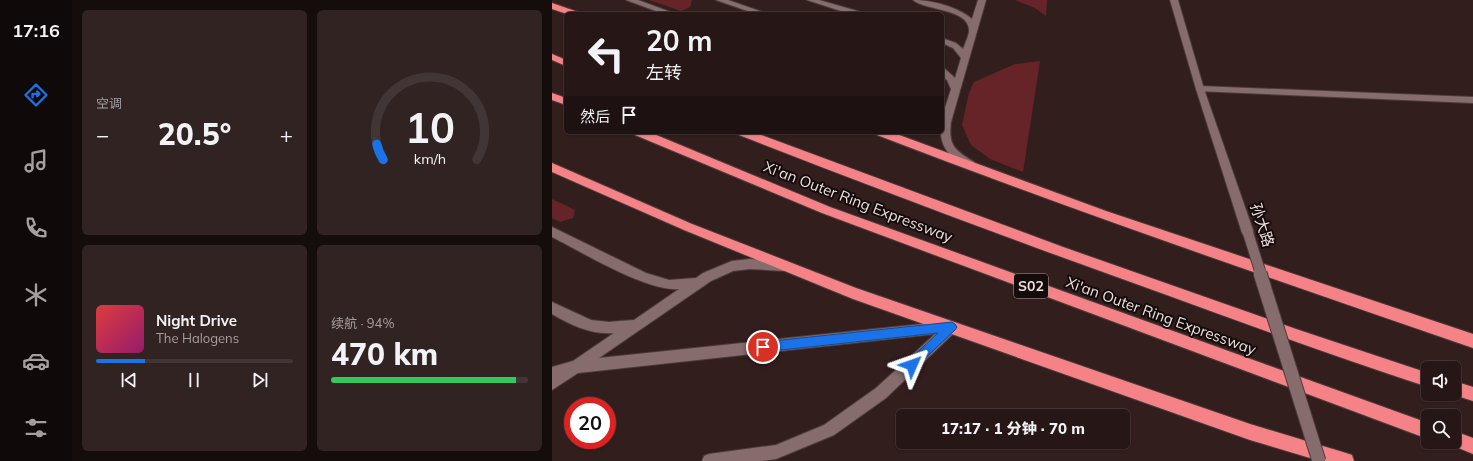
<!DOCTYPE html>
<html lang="zh">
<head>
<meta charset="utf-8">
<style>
	:root { --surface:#261616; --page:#322323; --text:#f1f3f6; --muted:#a49fa1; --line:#423535; --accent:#1a73e8 }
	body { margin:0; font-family:Mulish,"Noto Sans SC",sans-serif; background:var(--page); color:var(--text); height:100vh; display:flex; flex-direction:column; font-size:15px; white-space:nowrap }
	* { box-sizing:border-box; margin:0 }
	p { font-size:13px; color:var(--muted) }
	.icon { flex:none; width:22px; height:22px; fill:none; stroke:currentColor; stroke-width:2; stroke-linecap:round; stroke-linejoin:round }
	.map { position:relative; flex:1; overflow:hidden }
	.panel { display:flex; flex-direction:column; gap:10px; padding:10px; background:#150c0c; width:480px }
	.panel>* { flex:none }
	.guide { position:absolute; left:12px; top:12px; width:380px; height:122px; border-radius:6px; box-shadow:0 1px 3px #0004,0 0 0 1px var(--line); background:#261616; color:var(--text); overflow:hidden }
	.tools { position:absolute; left:869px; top:361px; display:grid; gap:8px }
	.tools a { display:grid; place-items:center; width:40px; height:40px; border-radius:6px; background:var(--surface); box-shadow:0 1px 3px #0004,0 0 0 1px var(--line); font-size:20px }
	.speed { position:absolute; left:12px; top:397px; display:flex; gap:8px; font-size:20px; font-weight:700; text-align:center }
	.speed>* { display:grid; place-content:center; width:52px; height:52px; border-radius:50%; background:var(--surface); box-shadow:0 1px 3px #0004,0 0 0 1px var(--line); line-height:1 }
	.speed .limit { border:6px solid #d22; background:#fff; color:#111 }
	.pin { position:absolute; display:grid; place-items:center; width:34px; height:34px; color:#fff; margin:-17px; border:2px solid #fff; border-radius:50%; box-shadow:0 1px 4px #0007 }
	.me { position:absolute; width:44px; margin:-22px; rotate:47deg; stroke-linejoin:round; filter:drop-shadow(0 0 3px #0008) }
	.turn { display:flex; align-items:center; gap:14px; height:84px; padding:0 16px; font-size:18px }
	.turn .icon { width:52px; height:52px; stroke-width:2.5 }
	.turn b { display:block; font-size:28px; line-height:34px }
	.then { display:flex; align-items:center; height:38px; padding:0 16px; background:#0003; gap:8px; font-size:15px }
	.big { font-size:30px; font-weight:800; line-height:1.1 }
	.panel .widget { flex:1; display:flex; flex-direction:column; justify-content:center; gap:6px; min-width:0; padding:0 14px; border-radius:6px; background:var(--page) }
	.panel .dial { align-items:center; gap:0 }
	.dial svg { height:104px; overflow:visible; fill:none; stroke:var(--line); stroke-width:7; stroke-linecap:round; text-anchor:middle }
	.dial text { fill:var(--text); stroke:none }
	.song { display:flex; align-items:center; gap:12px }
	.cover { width:48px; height:48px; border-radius:6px; background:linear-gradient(135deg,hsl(0 70% 55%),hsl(320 70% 35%)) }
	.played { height:4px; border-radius:2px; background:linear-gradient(90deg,var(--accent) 25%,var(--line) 25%) }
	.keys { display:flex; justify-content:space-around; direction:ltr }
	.heat { display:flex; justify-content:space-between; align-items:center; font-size:22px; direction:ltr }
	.charge { height:6px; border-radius:3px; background:linear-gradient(90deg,#34c759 94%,var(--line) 0) }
	.panel .tiles { flex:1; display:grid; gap:10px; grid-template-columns:repeat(2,1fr) }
	.trip { position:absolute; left:344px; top:409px; width:234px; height:40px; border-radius:6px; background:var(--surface); box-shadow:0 1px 3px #0004,0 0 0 1px var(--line); font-weight:800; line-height:40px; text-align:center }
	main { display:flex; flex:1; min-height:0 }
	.dock { display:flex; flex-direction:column; width:72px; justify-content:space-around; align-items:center; background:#0f0909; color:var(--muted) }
	.dock .icon { width:28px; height:28px }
	.dock .current { color:var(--accent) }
	.dock b { font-size:18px; color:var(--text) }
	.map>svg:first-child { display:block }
</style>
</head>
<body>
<main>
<nav class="dock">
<b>17:16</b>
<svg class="icon current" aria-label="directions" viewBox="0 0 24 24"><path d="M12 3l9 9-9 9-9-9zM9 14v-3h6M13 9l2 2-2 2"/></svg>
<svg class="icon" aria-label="music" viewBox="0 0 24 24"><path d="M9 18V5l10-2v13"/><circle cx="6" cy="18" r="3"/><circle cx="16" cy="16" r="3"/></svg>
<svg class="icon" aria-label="phone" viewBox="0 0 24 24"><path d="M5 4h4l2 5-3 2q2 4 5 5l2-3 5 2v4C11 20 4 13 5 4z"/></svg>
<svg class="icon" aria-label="climate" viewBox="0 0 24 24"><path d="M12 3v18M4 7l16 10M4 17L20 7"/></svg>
<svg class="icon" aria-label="car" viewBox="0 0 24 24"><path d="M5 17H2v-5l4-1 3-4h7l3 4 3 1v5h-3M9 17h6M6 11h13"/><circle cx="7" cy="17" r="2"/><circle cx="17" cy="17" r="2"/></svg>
<svg class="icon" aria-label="filters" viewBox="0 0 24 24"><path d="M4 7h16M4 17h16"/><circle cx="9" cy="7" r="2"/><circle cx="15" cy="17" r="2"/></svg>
</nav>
<section class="panel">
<div class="tiles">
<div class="widget"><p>空调</p>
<div class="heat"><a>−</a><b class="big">20.5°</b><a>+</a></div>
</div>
<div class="widget dial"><svg viewBox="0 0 100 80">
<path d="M14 69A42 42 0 1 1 86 69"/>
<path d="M14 69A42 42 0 0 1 9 57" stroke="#1a73e8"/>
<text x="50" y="56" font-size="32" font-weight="700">10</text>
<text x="50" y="72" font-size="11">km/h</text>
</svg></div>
<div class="widget">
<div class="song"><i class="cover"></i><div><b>Night Drive</b><p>The Halogens</p></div></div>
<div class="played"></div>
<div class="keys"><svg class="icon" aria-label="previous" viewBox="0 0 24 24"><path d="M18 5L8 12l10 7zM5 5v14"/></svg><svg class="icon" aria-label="pause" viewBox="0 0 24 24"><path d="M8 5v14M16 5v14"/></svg><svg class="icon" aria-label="next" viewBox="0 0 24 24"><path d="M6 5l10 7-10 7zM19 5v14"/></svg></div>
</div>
<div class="widget"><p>续航 · 94%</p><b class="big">470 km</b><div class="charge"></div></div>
</div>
</section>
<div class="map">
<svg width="921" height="461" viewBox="0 0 921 461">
	<rect width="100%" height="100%" fill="#331e1e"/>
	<path fill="#662429" d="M 97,0 L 140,0 L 138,7 L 129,11 Z
		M 463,0 L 495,0 L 494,16 L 483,8 Z
		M 488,61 L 471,172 L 438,159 L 419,145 L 410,125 L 417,93 L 422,82 L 463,64 Z
		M 0,199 L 23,210 L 21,218 L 8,222 L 0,218 Z"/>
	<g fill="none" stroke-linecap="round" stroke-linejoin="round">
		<defs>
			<path id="service" d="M 74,0 L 86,0 L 124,14 L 112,14 Z
				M 164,0 L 176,0 L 216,14 L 204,14 Z
				M 255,0 L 267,0 L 309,12 L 310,14 L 298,14 Z
				M 361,0 C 380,0 406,7 420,19 L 426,0 L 434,0 L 399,122 C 396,146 403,150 422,162 L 423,165 L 422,168 C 415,170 410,165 405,161 C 378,141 391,116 399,89 L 395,80 L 390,76 L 390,68 L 393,69 L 403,78 L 409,58 L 401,48 L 390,43 L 390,38 L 404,43 L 411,49 C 413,44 416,37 417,32 C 419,8 373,11 361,0 Z
				M 0,227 L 94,273 L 117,280 L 144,278 L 151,273 L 180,261 L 198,259 L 232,261 L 236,262 L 238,266 L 236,270 L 232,271 L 198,269 L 181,271 L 159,281 L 47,358 L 399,321 L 404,323 L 406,327 L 404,331 L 334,398 L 282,435 L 224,459 L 210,461 L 150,461 L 152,456 L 157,454 L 224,445 L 272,425 L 324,388 L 383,334 L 26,373 L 0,390 L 0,367 L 21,361 L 62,333 C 39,335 19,325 0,314 L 0,302 L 39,320 L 57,322 L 68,321 L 82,320 L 127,289 C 95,292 30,252 0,237 Z"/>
			<path id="minor" d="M 648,86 L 921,97 L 921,103 L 645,91 L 644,89 L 645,87 Z"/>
			<path id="tertiary" d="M 618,0 L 626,0 L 652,89 L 702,233 L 700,236 L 696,238 L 692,236 L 690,233 L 644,89 Z"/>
			<path id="motorway" d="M 0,3 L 26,12 L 27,14 L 15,14 L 0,9 Z
				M 0,54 L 14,60 L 14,66 L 0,60 Z
				M 0,93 L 14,98 L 14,105 L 0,100 Z
				M 82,132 L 97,132 L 278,207 L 876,423 L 876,439 L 270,213 L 83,135 Z
				M 186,132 L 201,132 L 511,247 L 744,329 L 876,373 L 876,387 C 787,358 700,326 612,294 C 469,243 328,190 187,135 Z
				M 324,132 L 339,132 L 554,211 L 921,334 L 921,348 C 721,279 522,211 325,135 Z
				M 0,163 L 140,224 L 304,288 L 698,424 L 794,453 L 800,455 L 802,461 L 768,461 L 698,440 L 301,299 L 132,230 L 0,172 Z
				M 902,381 L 921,387 L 921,401 L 899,394 L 902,394 Z
				M 902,431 L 921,438 L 921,454 L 897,444 L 896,442 L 902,442 Z"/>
		</defs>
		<use href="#service" stroke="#4d3b3c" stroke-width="2"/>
		<use href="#minor" stroke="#4d3b3c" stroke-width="2"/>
		<use href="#tertiary" stroke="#4d3b3c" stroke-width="2"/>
		<use href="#motorway" stroke="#4d3b3c" stroke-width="2"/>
		<use href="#service" fill="#866c6c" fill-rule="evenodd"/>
		<use href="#minor" fill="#866c6c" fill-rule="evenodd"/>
		<use href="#tertiary" fill="#866c6c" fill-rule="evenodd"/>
		<use href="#motorway" fill="#f58287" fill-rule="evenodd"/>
		<defs>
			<path id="tertiary-bridge-far1" d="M 696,233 L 709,274"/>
			<path id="tertiary-bridge" d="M 708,273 L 767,461"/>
		</defs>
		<use href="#tertiary-bridge-far1" stroke="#4d3b3c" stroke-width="12" stroke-linecap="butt"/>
		<use href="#tertiary-bridge" stroke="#4d3b3c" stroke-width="15" stroke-linecap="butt"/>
		<use href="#tertiary-bridge-far1" stroke="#866c6c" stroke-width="10"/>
		<use href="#tertiary-bridge" stroke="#866c6c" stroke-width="13"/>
	</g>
	<path fill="#1a73e8" stroke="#114b97" d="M 400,322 L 403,324 L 405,327 L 403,330 L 363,368 L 360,370 L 356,368 L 354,365 L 356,361 L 386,333 L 211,352 L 208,351 L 206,347 L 208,343 L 211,342 Z"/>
	<g text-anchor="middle" stroke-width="4" stroke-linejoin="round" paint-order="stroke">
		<rect fill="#140b0b" stroke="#ad9f9f" stroke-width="1" x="462" y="274" width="34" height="24" rx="3"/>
		<g font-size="14" font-weight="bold" fill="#efdfdf">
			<text x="479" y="291">S02</text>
		</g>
		<g font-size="15" fill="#efdfdf" stroke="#140b0b">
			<text transform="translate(306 202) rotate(21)" y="5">Xi'an Outer Ring Expressway</text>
			<text transform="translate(710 225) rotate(72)" y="5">孙大路</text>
			<text transform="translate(609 316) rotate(20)" y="5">Xi'an Outer Ring Expressway</text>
		</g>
	</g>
</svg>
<div class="tools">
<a><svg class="icon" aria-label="sound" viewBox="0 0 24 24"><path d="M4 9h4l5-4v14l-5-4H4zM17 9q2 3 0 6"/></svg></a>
<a><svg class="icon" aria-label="search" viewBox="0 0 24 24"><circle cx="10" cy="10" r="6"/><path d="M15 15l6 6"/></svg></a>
</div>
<div class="speed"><div class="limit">20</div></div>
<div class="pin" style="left:211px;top:347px;background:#d93025"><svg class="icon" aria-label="arrive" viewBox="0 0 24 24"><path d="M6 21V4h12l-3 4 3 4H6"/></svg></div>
<svg class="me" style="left:360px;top:365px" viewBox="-20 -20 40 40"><path d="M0-17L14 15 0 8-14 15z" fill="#1a73e8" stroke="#fff" stroke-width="4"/></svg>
<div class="trip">17:17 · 1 分钟 · 70 m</div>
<div class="guide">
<div class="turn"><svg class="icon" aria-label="left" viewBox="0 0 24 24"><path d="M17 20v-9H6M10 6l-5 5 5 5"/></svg><div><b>20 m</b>左转</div></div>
<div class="then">然后<svg class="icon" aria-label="arrive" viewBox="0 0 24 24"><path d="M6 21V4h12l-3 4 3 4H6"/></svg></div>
</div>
</div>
</main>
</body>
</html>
